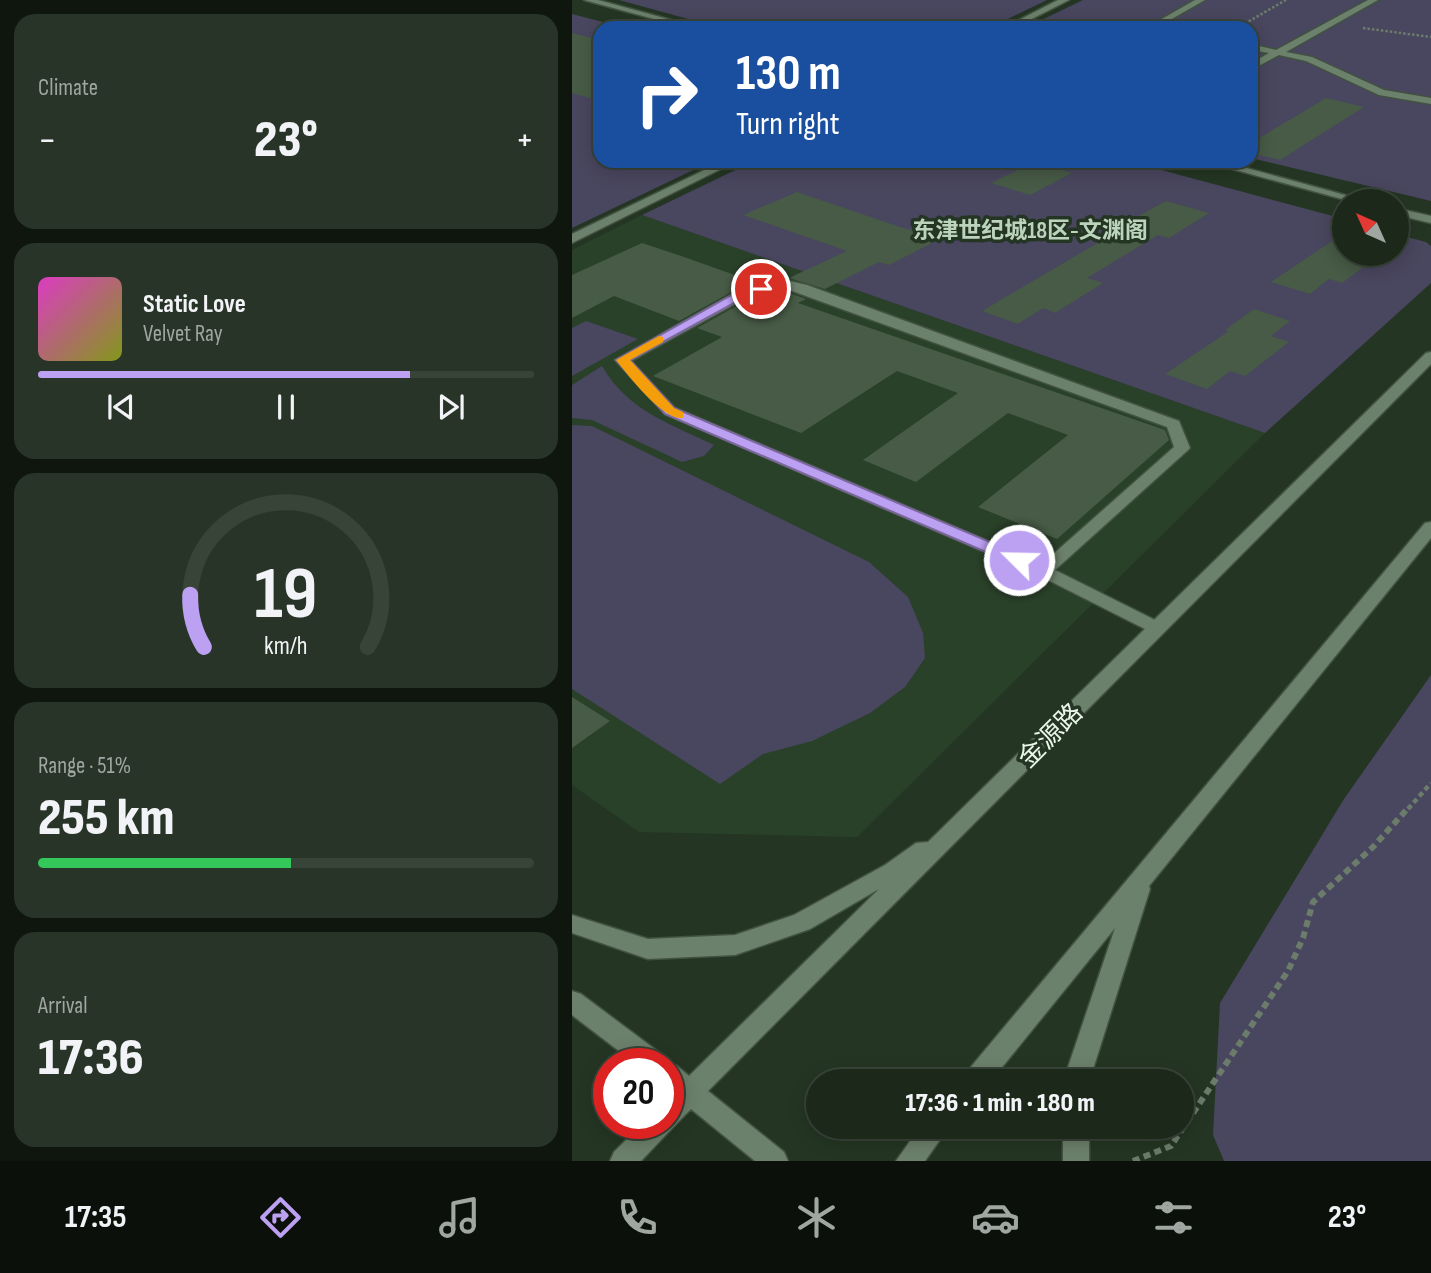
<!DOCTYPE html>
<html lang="en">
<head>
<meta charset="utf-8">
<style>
	:root { --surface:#1b281a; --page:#283427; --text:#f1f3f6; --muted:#a0a6a2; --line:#394439; --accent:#bca0f2 }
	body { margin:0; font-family:"Sofia Sans Condensed","Noto Sans SC",sans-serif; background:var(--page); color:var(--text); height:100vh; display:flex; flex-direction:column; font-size:26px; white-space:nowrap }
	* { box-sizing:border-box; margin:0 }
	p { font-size:23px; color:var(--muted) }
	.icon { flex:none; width:38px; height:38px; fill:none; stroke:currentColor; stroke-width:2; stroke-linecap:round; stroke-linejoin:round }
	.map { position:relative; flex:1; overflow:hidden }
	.panel { display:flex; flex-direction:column; gap:14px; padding:14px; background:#0f160e; width:572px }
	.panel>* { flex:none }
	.hud { position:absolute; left:21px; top:21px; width:665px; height:147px; border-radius:21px; box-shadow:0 4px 18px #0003,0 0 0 2px var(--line); background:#1a4fa0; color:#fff; overflow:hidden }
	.needle { width:46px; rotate:315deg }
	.tools { position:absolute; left:760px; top:189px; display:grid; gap:14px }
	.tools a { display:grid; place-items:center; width:77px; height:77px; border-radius:50%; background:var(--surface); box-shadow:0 4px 18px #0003,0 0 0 2px var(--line); font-size:35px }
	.speed { position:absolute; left:21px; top:1048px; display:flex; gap:14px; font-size:35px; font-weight:700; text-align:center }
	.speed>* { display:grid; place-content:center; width:91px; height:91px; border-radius:50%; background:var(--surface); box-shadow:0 4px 18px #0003,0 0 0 2px var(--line); line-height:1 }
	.speed .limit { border:10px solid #d22; background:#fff; color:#111 }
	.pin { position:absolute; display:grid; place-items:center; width:60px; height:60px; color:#fff; margin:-30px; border:4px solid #fff; border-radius:50%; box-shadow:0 2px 7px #0007 }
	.me { position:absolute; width:77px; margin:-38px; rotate:293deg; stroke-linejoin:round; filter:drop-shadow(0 0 5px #0008) }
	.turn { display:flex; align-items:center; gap:24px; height:147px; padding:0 28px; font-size:32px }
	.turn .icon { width:91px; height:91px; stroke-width:2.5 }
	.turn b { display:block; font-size:49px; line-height:60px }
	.big { font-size:52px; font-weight:800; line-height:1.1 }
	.panel .card { flex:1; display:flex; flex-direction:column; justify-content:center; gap:10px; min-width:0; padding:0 24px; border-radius:21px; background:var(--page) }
	.panel .dial { align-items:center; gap:0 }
	.dial svg { height:182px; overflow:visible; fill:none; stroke:var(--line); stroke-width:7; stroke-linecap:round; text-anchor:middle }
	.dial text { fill:var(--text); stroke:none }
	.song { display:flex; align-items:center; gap:21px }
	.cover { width:84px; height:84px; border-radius:10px; background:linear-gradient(135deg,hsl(310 70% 55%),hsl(70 70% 35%)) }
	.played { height:7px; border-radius:4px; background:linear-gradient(90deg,var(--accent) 75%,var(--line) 75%) }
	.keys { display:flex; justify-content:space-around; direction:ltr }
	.heat { display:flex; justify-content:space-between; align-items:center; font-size:38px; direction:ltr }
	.charge { height:10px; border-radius:5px; background:linear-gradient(90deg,#34c759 51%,var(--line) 0) }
	.trip { position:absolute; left:234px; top:1069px; width:388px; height:70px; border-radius:35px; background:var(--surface); box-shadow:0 4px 18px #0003,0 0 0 2px var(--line); font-weight:800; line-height:70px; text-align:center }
	.dock { display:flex; height:112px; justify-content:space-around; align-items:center; background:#0b100a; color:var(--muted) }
	.dock .icon { width:49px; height:49px }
	.dock .active { color:var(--accent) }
	.dock b { font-size:32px; color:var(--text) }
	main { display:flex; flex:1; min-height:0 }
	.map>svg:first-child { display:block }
</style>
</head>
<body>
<main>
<section class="panel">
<div class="card"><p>Climate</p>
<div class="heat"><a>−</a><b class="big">23°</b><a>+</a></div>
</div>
<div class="card">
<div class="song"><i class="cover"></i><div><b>Static Love</b><p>Velvet Ray</p></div></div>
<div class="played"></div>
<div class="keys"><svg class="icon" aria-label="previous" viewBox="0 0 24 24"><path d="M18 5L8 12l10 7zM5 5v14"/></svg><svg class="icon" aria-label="pause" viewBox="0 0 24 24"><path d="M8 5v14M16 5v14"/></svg><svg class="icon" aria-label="next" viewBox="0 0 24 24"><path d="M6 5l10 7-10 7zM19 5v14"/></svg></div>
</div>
<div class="card dial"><svg viewBox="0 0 100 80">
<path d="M14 69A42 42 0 1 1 86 69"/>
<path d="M14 69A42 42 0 0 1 8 46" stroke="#bca0f2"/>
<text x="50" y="56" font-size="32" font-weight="700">19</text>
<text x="50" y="72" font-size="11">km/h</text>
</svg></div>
<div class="card"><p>Range · 51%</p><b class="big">255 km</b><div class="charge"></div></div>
<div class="card"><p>Arrival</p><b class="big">17:36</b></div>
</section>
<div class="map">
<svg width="859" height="1161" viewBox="0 0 859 1161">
	<rect width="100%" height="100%" fill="#243623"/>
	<path fill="#2a4129" d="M 70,215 L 693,433 L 285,837 L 67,832 L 0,785 L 0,250 Z"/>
	<path fill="#49465f" d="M 47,0 L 475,0 L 417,28 L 149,28 Z
		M 511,0 L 859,0 L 859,201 L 679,158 L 679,28 L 453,28 Z
		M 0,14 L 54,28 L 28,28 L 28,161 L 140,161 L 0,228 Z
		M 182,161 L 556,161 L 772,219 L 772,254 L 824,254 L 824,234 L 854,242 L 859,246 L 859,283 L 693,433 L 70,215 Z
		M 14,321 L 66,339 L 0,376 L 0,328 Z
		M 30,366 C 56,411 97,423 142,445 L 132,456 L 110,462 L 20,420 L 0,418 L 0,385 Z
		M 0,425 L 20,426 L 297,562 L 336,597 L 351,633 L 353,658 L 333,687 L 298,713 L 240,741 L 191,754 L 148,784 L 0,689 Z
		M 859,675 L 859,1161 L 652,1161 L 641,1135 L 648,1003 L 772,799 Z"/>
	<path fill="#475b46" d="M 0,33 L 28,40 L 28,101 L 0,93 Z
		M 754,98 L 792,107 L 708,160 L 679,153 L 679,143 Z
		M 462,162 L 500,173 L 458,195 L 419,183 Z
		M 225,192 L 325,226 L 368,239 L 317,265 L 307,262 L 253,289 L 217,278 L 275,251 L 171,215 Z
		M 594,201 L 637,213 L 597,238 L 586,235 L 515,278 L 531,283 L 483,313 L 471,308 L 446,324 L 410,311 L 534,238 L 530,236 Z
		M 772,233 L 772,254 L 809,254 L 770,283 L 757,279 L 738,294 L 699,282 Z
		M 70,243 L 115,258 L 185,283 L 163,290 L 107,321 L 42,296 L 0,318 L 0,275 Z
		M 209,290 L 234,299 L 226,303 L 593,430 L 597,440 L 485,539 L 406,507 L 496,435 L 436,413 L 344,482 L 291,460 L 386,393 L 325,371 L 229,433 L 81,376 L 150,337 L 125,328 L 175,300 Z
		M 682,309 L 718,321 L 699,336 L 717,342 L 673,376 L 658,371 L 635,389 L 593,374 L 657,331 L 653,330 Z
		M 0,697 L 38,721 L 0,748 Z"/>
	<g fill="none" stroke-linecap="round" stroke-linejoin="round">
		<defs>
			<path id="service" d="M 623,0 L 633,0 L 584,28 L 574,28 Z
				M 796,0 L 806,0 L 714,52 L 740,57 L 812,90 L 859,98 L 859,104 L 807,95 L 734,61 L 707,55 L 679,70 L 679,63 L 697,53 L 679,50 L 679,44 L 704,50 Z
				M 209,279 L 235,285 L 607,421 L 618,448 L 615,451 L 483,570 L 591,624 L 594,628 L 591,632 L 579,632 L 466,575 L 93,414 L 43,360 L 164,292 ZM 209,287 L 595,427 L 602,447 L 470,564 L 103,408 L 59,361 L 174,298 Z"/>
			<path id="tertiary" d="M 12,0 L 26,0 L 129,28 L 115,28 Z
				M 486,0 L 497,0 L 442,28 L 431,28 Z
				M 151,161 L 165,161 L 0,243 L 0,234 Z
				M 631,161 L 649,161 L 795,201 L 777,201 Z
				M 824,208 L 859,216 L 859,223 L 824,215 Z"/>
			<path id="secondary" d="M 859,352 L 859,364 L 136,1091 L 212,1152 L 216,1161 L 183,1161 L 119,1109 C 102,1126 86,1143 69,1161 L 38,1161 L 42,1152 L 70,1124 L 96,1124 L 96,1096 L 100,1093 L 96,1090 L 96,1064 L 64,1064 L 0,1015 L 0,991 L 9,994 L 92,1056 L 95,1063 L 105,1066 L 117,1076 L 307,889 L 238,929 L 163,955 L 76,959 L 0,933 L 0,915 L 76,939 L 163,935 L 222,915 L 313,865 L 344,843 L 356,842 L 854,353 Z
				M 859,522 L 859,538 L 577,886 L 578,889 L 517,1082 L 491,1082 L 543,928 L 418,1082 L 389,1082 L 393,1074 L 853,523 Z
				M 348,1127 L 377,1127 L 353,1161 L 324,1161 Z
				M 491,1127 L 517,1127 L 517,1161 L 491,1161 Z"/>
		</defs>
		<use href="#service" stroke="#425241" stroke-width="3"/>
		<use href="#tertiary" stroke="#425241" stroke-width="3"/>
		<use href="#secondary" stroke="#425241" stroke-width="3"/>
		<path stroke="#6c7c6b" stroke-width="2.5" stroke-dasharray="2.5 2" stroke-linecap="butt" d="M 665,28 L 714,0
			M 791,28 L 859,37"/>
		<path stroke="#6c7c6b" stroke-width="4.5" stroke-dasharray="5 3.5" stroke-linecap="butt" d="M 836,809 L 859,783"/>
		<path stroke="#6c7c6b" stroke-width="6" stroke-dasharray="7 4.5" stroke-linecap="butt" d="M 561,1161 L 599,1146 L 716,971 L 731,938 L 741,902 L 801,847 L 837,807"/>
		<use href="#service" fill="#6c816b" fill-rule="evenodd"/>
		<use href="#tertiary" fill="#6c816b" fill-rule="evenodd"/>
		<use href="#secondary" fill="#6c816b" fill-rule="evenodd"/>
	</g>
	<path fill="#bca0f2" stroke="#7a689d" stroke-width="2" d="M 189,286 L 193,287 L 193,292 L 173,297 L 58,360 L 102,408 L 453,557 L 455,560 L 453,564 L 442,564 L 93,414 L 44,360 L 165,292 Z"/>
	<path fill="#f59e0b" d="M 87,336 L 91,337 L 91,342 L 58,360 L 102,408 L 111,412 L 111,418 C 91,421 56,375 44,360 Z"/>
	<g text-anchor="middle" stroke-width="7" stroke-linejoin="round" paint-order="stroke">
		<g font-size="23" font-weight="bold" fill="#bdd4bc" stroke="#243623">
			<text x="458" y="238">东津世纪城18区-文渊阁</text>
		</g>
		<g font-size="26" fill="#ebf6ea" stroke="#243623">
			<text transform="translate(478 735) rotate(-45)" y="9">金源路</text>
		</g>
	</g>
</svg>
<div class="tools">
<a><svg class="needle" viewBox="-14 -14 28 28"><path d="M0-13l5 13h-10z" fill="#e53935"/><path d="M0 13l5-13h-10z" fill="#a0a6a2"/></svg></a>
</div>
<div class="speed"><div class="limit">20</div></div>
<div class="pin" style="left:189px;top:289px;background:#d93025"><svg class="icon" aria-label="arrive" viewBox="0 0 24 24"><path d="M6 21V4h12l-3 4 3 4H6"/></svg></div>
<svg class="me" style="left:447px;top:560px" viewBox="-20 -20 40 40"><circle r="17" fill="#bca0f2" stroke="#fff" stroke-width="3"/><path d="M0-11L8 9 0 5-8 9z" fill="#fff"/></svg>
<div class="trip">17:36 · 1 min · 180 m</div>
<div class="hud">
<div class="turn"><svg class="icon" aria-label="right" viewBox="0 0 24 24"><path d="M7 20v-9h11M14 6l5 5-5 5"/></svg><div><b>130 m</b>Turn right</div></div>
</div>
</div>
</main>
<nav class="dock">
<b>17:35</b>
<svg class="icon active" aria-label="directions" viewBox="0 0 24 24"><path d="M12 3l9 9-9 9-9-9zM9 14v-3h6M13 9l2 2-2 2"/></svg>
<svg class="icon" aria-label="music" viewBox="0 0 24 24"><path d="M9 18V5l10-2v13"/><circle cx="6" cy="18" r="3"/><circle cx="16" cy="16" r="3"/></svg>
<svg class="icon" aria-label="phone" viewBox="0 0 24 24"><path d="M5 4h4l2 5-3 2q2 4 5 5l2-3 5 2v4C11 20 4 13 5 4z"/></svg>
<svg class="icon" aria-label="climate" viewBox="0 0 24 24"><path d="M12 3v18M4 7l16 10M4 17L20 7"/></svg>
<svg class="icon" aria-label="car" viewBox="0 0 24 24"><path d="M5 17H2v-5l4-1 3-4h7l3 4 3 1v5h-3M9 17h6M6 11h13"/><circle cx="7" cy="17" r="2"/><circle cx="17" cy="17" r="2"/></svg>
<svg class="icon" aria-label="filters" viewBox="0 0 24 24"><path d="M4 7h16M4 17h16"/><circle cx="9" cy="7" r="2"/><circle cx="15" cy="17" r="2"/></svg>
<b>23°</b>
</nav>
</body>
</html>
